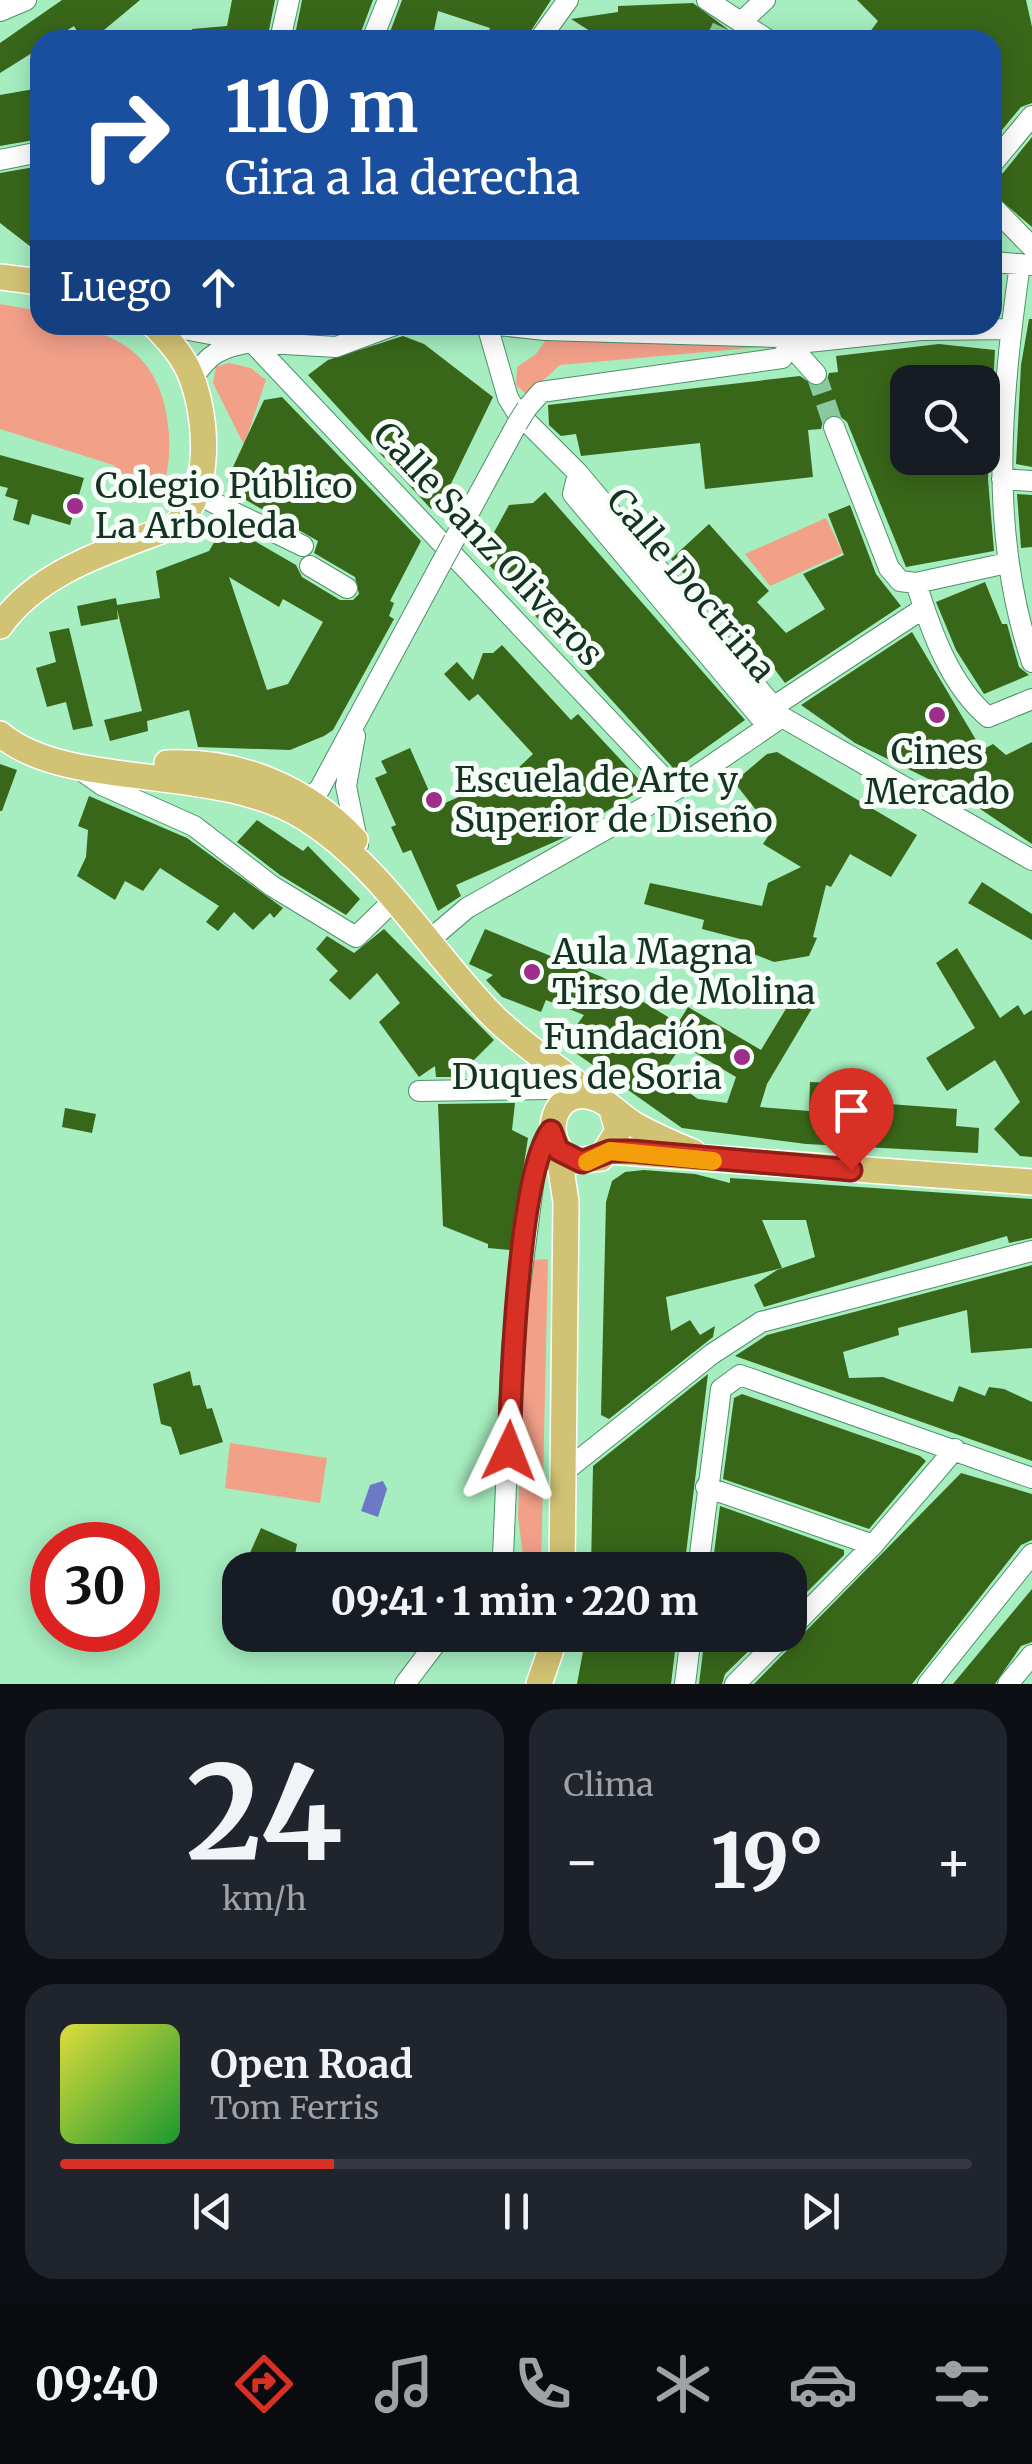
<!DOCTYPE html>
<html lang="es">
<head>
<meta charset="utf-8">
<style>
	:root { --surface:#171b24; --page:#20242c; --text:#f1f3f6; --muted:#9ea1a6; --line:#363941; --accent:#d93025 }
	body { margin:0; font-family:Merriweather,serif; background:var(--page); color:var(--text); height:100vh; display:flex; flex-direction:column; font-size:38px; white-space:nowrap }
	* { box-sizing:border-box; margin:0 }
	p { font-size:32px; color:var(--muted) }
	.icon { flex:none; width:55px; height:55px; fill:none; stroke:currentColor; stroke-width:2; stroke-linecap:round; stroke-linejoin:round }
	.map { position:relative; height:1684px; overflow:hidden }
	.panel { display:flex; flex-direction:column; gap:25px; padding:25px; background:#0d0f14; flex:1 }
	.panel>* { flex:none }
	.hud { position:absolute; left:30px; top:30px; width:972px; height:305px; border-radius:30px; box-shadow:0 5px 25px #0003; background:#1a4fa0; color:#fff; overflow:hidden }
	.controls { position:absolute; left:890px; top:365px; display:grid; gap:20px }
	.controls a { display:grid; place-items:center; width:110px; height:110px; border-radius:20px; background:var(--surface); box-shadow:0 5px 25px #0003; font-size:50px }
	.speed { position:absolute; left:30px; top:1522px; display:flex; gap:20px; font-size:50px; font-weight:700; text-align:center }
	.speed>* { display:grid; place-content:center; width:130px; height:130px; border-radius:50%; background:var(--surface); box-shadow:0 5px 25px #0003; line-height:1 }
	.speed .limit { border:15px solid #d22; background:#fff; color:#111 }
	.pin { position:absolute; display:grid; place-items:center; width:85px; height:85px; color:#fff; margin:-102px -42px; border-radius:50% 50% 50% 0; rotate:-45deg; box-shadow:0 0 10px #0007 }
	.pin .icon { rotate:45deg }
	.me { position:absolute; width:110px; margin:-55px; rotate:2deg; stroke-linejoin:round; filter:drop-shadow(0 0 8px #0008) }
	.turn { display:flex; align-items:center; gap:35px; height:210px; padding:0 30px; font-size:45px }
	.turn .icon { width:130px; height:130px; stroke-width:2.5 }
	.turn b { display:block; font-size:70px; line-height:85px }
	.then { display:flex; align-items:center; height:95px; padding:0 30px; background:#0003; gap:20px; font-size:38px }
	.big { font-size:75px; font-weight:800; line-height:1.1 }
	.panel .widget { flex:1; display:flex; flex-direction:column; justify-content:center; gap:15px; min-width:0; padding:0 35px; border-radius:30px; background:var(--page) }
	.panel .dial { align-items:center; gap:0 }
	.dial b { font-size:130px; line-height:1 }
	.song { display:flex; align-items:center; gap:30px }
	.cover { width:120px; height:120px; border-radius:15px; background:linear-gradient(135deg,hsl(60 70% 55%),hsl(130 70% 35%)) }
	.played { height:10px; border-radius:5px; background:linear-gradient(90deg,var(--accent) 30%,var(--line) 30%) }
	.keys { display:flex; justify-content:space-around; direction:ltr }
	.heat { display:flex; justify-content:space-between; align-items:center; font-size:55px; direction:ltr }
	.panel .tiles { flex:1; display:grid; gap:25px; grid-template-columns:1fr 1fr }
	.widget:last-child { grid-column:span 2 }
	.trip { position:absolute; left:222px; top:1552px; width:585px; height:100px; border-radius:30px; background:var(--surface); box-shadow:0 5px 25px #0003; font-weight:800; line-height:100px; text-align:center }
	.dock { display:flex; height:160px; justify-content:space-around; align-items:center; background:#090b0e; color:var(--muted) }
	.dock .icon { width:70px; height:70px }
	.dock .on { color:var(--accent) }
	.dock b { font-size:45px; color:var(--text) }
	.map>svg:first-child { display:block }
</style>
</head>
<body>
<div class="map">
<svg width="1032" height="1684" viewBox="0 0 1032 1684">
	<rect width="100%" height="100%" fill="#a6eec0"/>
	<path fill="#f3a089" d="M 0,304 L 40,311 L 40,325 C 116,325 164,355 169,435 C 170,459 168,482 155,502 L 113,465 L 0,429 Z
		M 548,337 L 772,346 L 560,365 L 527,395 L 516,385 L 517,367 L 536,354 Z
		M 229,363 L 251,368 L 266,380 L 244,445 L 213,383 L 216,367 Z
		M 826,518 L 843,553 L 770,586 L 745,554 Z
		M 548,1259 L 541,1570 L 525,1570 L 518,1517 L 525,1288 L 533,1260 Z
		M 230,1443 L 327,1458 L 320,1503 L 225,1488 Z"/>
	<path fill="#6d79c6" d="M 383,1481 L 387,1489 L 378,1517 L 361,1511 L 370,1485 Z"/>
	<path fill="#39671a" fill-rule="evenodd" d="M 62,0 L 140,0 L 92,40 L 82,40 L 74,26 L 52,40 L 40,40 L 40,48 L 0,73 L 0,43 Z
		M 232,0 L 275,0 L 267,40 L 193,40 L 192,29 L 227,26 Z
		M 302,0 L 373,0 L 358,40 L 310,34 L 309,40 L 294,40 Z
		M 402,0 L 551,0 L 525,40 L 485,40 L 490,28 L 438,11 L 432,40 L 387,40 Z
		M 857,0 L 1026,0 L 1032,27 L 1032,103 L 1021,107 L 992,142 L 992,40 L 864,40 L 878,21 Z
		M 693,3 L 742,40 L 579,40 L 590,31 L 571,19 L 618,12 L 618,6 Z
		M 40,88 L 40,139 L 0,146 L 0,95 Z
		M 1032,137 L 1032,227 L 992,193 L 992,177 L 1003,173 Z
		M 40,166 L 40,254 L 0,223 L 0,173 Z
		M 1029,319 L 1032,319 L 1032,467 L 1016,464 L 1021,365 Z
		M 310,325 L 356,325 L 334,333 L 310,332 Z
		M 403,336 L 424,344 L 493,397 L 445,496 L 431,509 L 308,375 L 328,360 Z
		M 939,344 L 995,350 L 988,479 L 994,551 L 906,567 L 847,422 L 837,414 L 824,418 L 821,429 L 808,430 L 813,477 L 705,489 L 700,443 L 581,456 L 576,434 L 561,436 L 549,425 L 548,405 L 800,376 L 818,388 L 826,383 L 829,373 L 838,372 L 836,356 ZM 908,382 L 982,382 L 982,458 L 908,458 Z
		M 282,397 L 421,541 L 390,601 L 394,603 L 389,616 L 394,619 L 333,730 L 324,736 L 290,750 L 198,747 L 189,710 L 147,721 L 148,731 L 110,741 L 104,720 L 142,711 L 135,682 L 117,609 L 118,619 L 81,626 L 77,606 L 116,598 L 117,605 L 160,598 L 156,571 L 209,551 L 225,524 L 296,565 L 302,577 L 340,600 L 353,600 L 359,594 L 355,577 L 314,553 L 318,541 L 230,491 L 227,480 L 264,400 ZM 229,577 L 279,607 L 283,599 L 323,622 L 288,684 L 267,690 Z
		M 0,455 L 84,478 L 70,525 L 32,514 L 29,525 L 13,520 L 18,500 L 5,496 L 8,488 L 0,486 Z
		M 545,492 L 745,720 L 675,770 L 481,556 L 509,505 L 533,503 Z
		M 1017,494 L 1032,495 L 1032,547 L 1021,548 Z
		M 850,505 L 876,574 L 901,606 L 785,683 L 748,634 L 742,639 L 671,559 L 709,524 L 769,591 L 757,602 L 786,633 L 825,609 L 803,574 L 844,555 L 828,514 Z
		M 985,582 L 1002,624 L 1007,624 L 1019,667 L 1029,675 L 984,694 L 956,650 L 936,602 Z
		M 69,628 L 93,726 L 73,730 L 66,702 L 47,707 L 36,668 L 56,662 L 49,632 Z
		M 912,632 L 982,750 L 993,744 L 1006,755 L 1032,742 L 1032,844 L 955,792 L 855,743 L 801,705 Z
		M 502,645 L 571,720 L 578,714 L 646,787 L 561,839 L 456,885 L 461,896 L 438,911 L 411,850 L 403,853 L 391,827 L 396,825 L 375,778 L 387,773 L 381,761 L 410,748 L 436,807 L 497,780 L 499,786 L 533,754 L 478,694 L 469,701 L 444,674 L 457,662 L 473,680 L 483,653 L 493,653 Z
		M 777,752 L 917,835 L 891,877 L 850,854 L 831,887 L 826,885 L 813,937 L 817,938 L 809,956 L 774,962 L 746,951 L 748,941 L 702,929 L 704,920 L 644,904 L 650,883 L 762,906 L 768,883 L 801,867 L 763,844 L 772,830 L 734,782 L 767,754 Z
		M 0,764 L 17,770 L 2,811 L 0,811 Z
		M 89,796 L 187,838 L 283,908 L 274,918 L 270,913 L 253,930 L 234,912 L 218,931 L 206,922 L 219,906 L 160,868 L 143,891 L 125,881 L 115,900 L 77,876 L 86,857 L 88,830 L 78,826 Z
		M 257,820 L 303,851 L 308,846 L 360,899 L 346,915 L 280,875 L 237,842 Z
		M 982,882 L 1032,914 L 1032,940 L 968,903 Z
		M 384,929 L 494,1040 L 457,1077 L 436,1077 L 435,1066 L 419,1077 L 379,1022 L 400,1003 L 377,973 L 350,1000 L 329,980 L 338,971 L 316,949 L 327,936 L 354,953 Z
		M 485,929 L 602,977 L 678,1023 L 688,1007 L 761,1050 L 798,989 L 817,1000 L 767,1084 L 760,1107 L 809,1111 L 810,1082 L 853,1084 L 852,1108 L 889,1110 L 889,1104 L 957,1109 L 956,1126 L 979,1128 L 978,1153 L 806,1144 L 682,1128 L 563,1044 L 584,1015 L 546,1000 L 541,1012 L 502,997 L 486,980 L 493,975 L 469,964 ZM 682,1045 L 736,1077 L 727,1103 L 698,1099 L 662,1074 Z
		M 957,948 L 1000,1018 L 1018,1005 L 1024,1015 L 1032,1010 L 1032,1157 L 1020,1156 L 994,1129 L 1020,1102 L 995,1060 L 947,1091 L 926,1058 L 975,1028 L 936,963 Z
		M 515,1103 L 512,1130 L 528,1138 L 511,1250 L 488,1248 L 488,1244 L 443,1226 L 438,1104 Z
		M 65,1108 L 96,1114 L 92,1133 L 62,1127 Z
		M 644,1170 L 695,1174 L 730,1183 L 730,1178 L 1032,1199 L 1032,1238 L 1009,1243 L 1007,1236 L 764,1307 L 754,1285 L 777,1270 L 815,1257 L 806,1220 L 762,1220 L 782,1268 L 666,1297 L 671,1331 L 690,1320 L 700,1335 L 715,1326 L 713,1337 L 609,1419 L 601,1415 L 606,1202 L 612,1181 L 625,1172 Z
		M 1032,1265 L 1032,1348 L 971,1353 L 967,1310 L 898,1328 L 899,1335 L 843,1352 L 849,1378 L 883,1377 L 953,1402 L 959,1386 L 985,1396 L 989,1387 L 1004,1389 L 1032,1402 L 1032,1461 L 735,1356 L 767,1335 Z
		M 190,1371 L 193,1386 L 200,1385 L 207,1409 L 212,1408 L 223,1442 L 180,1455 L 171,1427 L 161,1424 L 153,1384 Z
		M 708,1374 L 684,1570 L 591,1570 L 593,1466 Z
		M 742,1394 L 920,1456 L 926,1461 L 869,1529 L 723,1479 L 734,1398 Z
		M 961,1473 L 1032,1494 L 1032,1540 L 1021,1545 L 912,1684 L 754,1684 Z
		M 720,1506 L 844,1550 L 844,1555 L 790,1609 L 790,1570 L 712,1570 Z
		M 261,1528 L 297,1544 L 295,1555 L 324,1570 L 260,1570 L 246,1562 Z
		M 1032,1589 L 1032,1642 L 1021,1646 L 995,1684 L 953,1684 Z
		M 586,1635 L 677,1635 L 671,1684 L 577,1684 Z
		M 705,1635 L 765,1635 L 725,1674 L 722,1684 L 699,1684 Z"/>
	<g fill="none" stroke-linecap="round" stroke-linejoin="round">
		<path stroke="#89c9a0" stroke-width="20" stroke-dasharray="20 10" stroke-linecap="butt" d="M 716,40 L 722,27
			M 816,374 L 834,427"/>
		<defs>
			<path id="minor" d="M 707,0 L 768,40
				M 0,11 L 26,0
				M 741,22 L 765,0
				M 280,40 L 289,0
				M 372,40 L 388,0
				M 539,40 L 568,0
				M 0,160 L 40,152
				M 992,164 L 1032,116
				M 992,206 L 1032,247
				M 992,262 L 1030,265
				M 1020,264 C 1001,397 988,532 1032,662
				M 163,325 L 252,342 L 336,347 L 395,325
				M 487,325 L 508,398 L 516,411 L 578,473 L 782,717 L 1032,860
				M 498,325 L 545,330 L 779,337 L 789,344 L 921,330 L 1011,329
				M 789,344 L 816,374
				M 192,380 C 208,353 222,347 252,342 L 675,790
				M 527,408 L 541,392 L 782,358 L 789,344
				M 834,427 L 889,568 L 900,581 L 916,583
				M 578,473 L 573,494 L 760,717 L 782,717
				M 1002,479 L 1032,481
				M 198,495 L 303,546
				M 454,540 L 517,424
				M 1007,563 L 916,583 C 931,631 950,685 988,717 L 1032,699
				M 310,566 L 347,588
				M 773,707 L 924,608
				M 355,736 L 346,786 L 358,845
				M 78,768 L 102,785 L 194,826 L 272,886 L 356,937 L 393,901
				M 293,800 L 302,801 L 319,790 L 442,562
				M 427,942 L 467,908 L 675,790 L 782,717
				M 419,1091 L 549,1089
				M 565,1471 L 712,1354 L 761,1322 L 1032,1251
				M 706,1487 L 873,1545
				M 492,1570 L 503,1556 L 512,1347 L 536,1163 L 551,1131
				M 698,1570 L 721,1389 L 740,1375 L 1032,1478
				M 790,1629 L 873,1545 L 955,1449
				M 405,1684 L 442,1635
				M 685,1684 L 691,1635
				M 735,1684 L 784,1635
				M 928,1684 L 1032,1554
				M 1008,1684 L 1032,1655"/>
			<path id="major" d="M 0,277 L 40,282
				M 0,626 C 39,570 112,550 174,526 C 214,496 208,411 188,369 C 180,352 167,338 154,325
				M 0,734 C 69,792 216,762 305,818 C 382,866 431,953 493,1016 C 524,1047 561,1069 594,1097
				M 167,763 C 239,760 306,787 355,840
				M 612,1110 L 618,1131 L 601,1158 L 573,1161 C 537,1142 553,1083 595,1098 C 609,1102 621,1117 635,1125 C 653,1135 673,1144 693,1152
				M 558,1150 L 566,1202 L 562,1570
				M 609,1151 L 1032,1182
				M 539,1684 L 556,1635"/>
		</defs>
		<use href="#minor" stroke="#4c9268" stroke-width="22"/>
		<use href="#major" stroke="#fff" stroke-width="28"/>
		<use href="#minor" stroke="#fff" stroke-width="20"/>
		<use href="#major" stroke="#d2c273" stroke-width="25"/>
		<defs>
			<path id="minor-bridge" d="M 517,424 L 527,408
				M 442,562 L 454,540"/>
		</defs>
		<use href="#minor-bridge" stroke="#4c9268" stroke-width="22" stroke-linecap="butt"/>
		<use href="#minor-bridge" stroke="#fff" stroke-width="20"/>
	</g>
	<g fill="none" stroke-linecap="round" stroke-linejoin="round">
		<defs>
			<path id="route" d="M 509,1451 C 511,1389 518,1173 551,1131 L 558,1150 L 582,1162 L 610,1151 L 631,1151 L 851,1170"/>
		</defs>
		<use href="#route" stroke="#8d1f18" stroke-width="25"/>
		<use href="#route" stroke="#d93025" stroke-width="18"/>
		<path stroke="#f59e0b" stroke-width="18" d="M 587,1162 L 610,1151 L 713,1161"/>
	</g>
	<g fill="#9e2d8b" stroke="#f7fef9" stroke-width="4">
		<circle cx="75" cy="506" r="10"/>
		<circle cx="937" cy="715" r="10"/>
		<circle cx="434" cy="800" r="10"/>
		<circle cx="532" cy="972" r="10"/>
		<circle cx="742" cy="1057" r="10"/>
	</g>
	<g text-anchor="middle" stroke-width="10" stroke-linejoin="round" paint-order="stroke">
		<g font-size="35" fill="#153321" stroke="#f7fef9" text-anchor="start">
			<text x="95" y="498">Colegio Público<tspan x="95" dy="40">La Arboleda</tspan></text>
			<text x="937" y="764" text-anchor="middle">Cines<tspan x="937" dy="40">Mercado</tspan></text>
			<text x="454" y="792">Escuela de Arte y<tspan x="454" dy="40">Superior de Diseño</tspan></text>
			<text x="552" y="964">Aula Magna<tspan x="552" dy="40">Tirso de Molina</tspan></text>
			<text x="722" y="1049" text-anchor="end">Fundación<tspan x="722" dy="40">Duques de Soria</tspan></text>
		</g>
		<g font-size="35" fill="#153321" stroke="#f7fef9">
			<text transform="translate(488 544) rotate(47)" y="12">Calle Sanz Oliveros</text>
			<text transform="translate(691 585) rotate(50)" y="12">Calle Doctrina</text>
		</g>
	</g>
</svg>
<div class="controls">
<a><svg class="icon" aria-label="search" viewBox="0 0 24 24"><circle cx="10" cy="10" r="6"/><path d="M15 15l6 6"/></svg></a>
</div>
<div class="speed"><div class="limit">30</div></div>
<div class="pin" style="left:851px;top:1170px;background:#d93025"><svg class="icon" aria-label="arrive" viewBox="0 0 24 24"><path d="M6 21V4h12l-3 4 3 4H6"/></svg></div>
<svg class="me" style="left:509px;top:1451px" viewBox="-20 -20 40 40"><path d="M0-17L14 15 0 8-14 15z" fill="#d93025" stroke="#fff" stroke-width="4"/></svg>
<div class="trip">09:41 · 1 min · 220 m</div>
<div class="hud">
<div class="turn"><svg class="icon" aria-label="right" viewBox="0 0 24 24"><path d="M7 20v-9h11M14 6l5 5-5 5"/></svg><div><b>110 m</b>Gira a la derecha</div></div>
<div class="then">Luego<svg class="icon" aria-label="ahead" viewBox="0 0 24 24"><path d="M12 20V5M6 11l6-6 6 6"/></svg></div>
</div>
</div>
<section class="panel">
<div class="tiles">
<div class="widget dial"><b>24</b><p>km/h</p></div>
<div class="widget"><p>Clima</p>
<div class="heat"><a>−</a><b class="big">19°</b><a>+</a></div>
</div>
<div class="widget">
<div class="song"><i class="cover"></i><div><b>Open Road</b><p>Tom Ferris</p></div></div>
<div class="played"></div>
<div class="keys"><svg class="icon" aria-label="previous" viewBox="0 0 24 24"><path d="M18 5L8 12l10 7zM5 5v14"/></svg><svg class="icon" aria-label="pause" viewBox="0 0 24 24"><path d="M8 5v14M16 5v14"/></svg><svg class="icon" aria-label="next" viewBox="0 0 24 24"><path d="M6 5l10 7-10 7zM19 5v14"/></svg></div>
</div>
</div>
</section>
<nav class="dock">
<b>09:40</b>
<svg class="icon on" aria-label="directions" viewBox="0 0 24 24"><path d="M12 3l9 9-9 9-9-9zM9 14v-3h6M13 9l2 2-2 2"/></svg>
<svg class="icon" aria-label="music" viewBox="0 0 24 24"><path d="M9 18V5l10-2v13"/><circle cx="6" cy="18" r="3"/><circle cx="16" cy="16" r="3"/></svg>
<svg class="icon" aria-label="phone" viewBox="0 0 24 24"><path d="M5 4h4l2 5-3 2q2 4 5 5l2-3 5 2v4C11 20 4 13 5 4z"/></svg>
<svg class="icon" aria-label="climate" viewBox="0 0 24 24"><path d="M12 3v18M4 7l16 10M4 17L20 7"/></svg>
<svg class="icon" aria-label="car" viewBox="0 0 24 24"><path d="M5 17H2v-5l4-1 3-4h7l3 4 3 1v5h-3M9 17h6M6 11h13"/><circle cx="7" cy="17" r="2"/><circle cx="17" cy="17" r="2"/></svg>
<svg class="icon" aria-label="filters" viewBox="0 0 24 24"><path d="M4 7h16M4 17h16"/><circle cx="9" cy="7" r="2"/><circle cx="15" cy="17" r="2"/></svg>
</nav>
</body>
</html>
